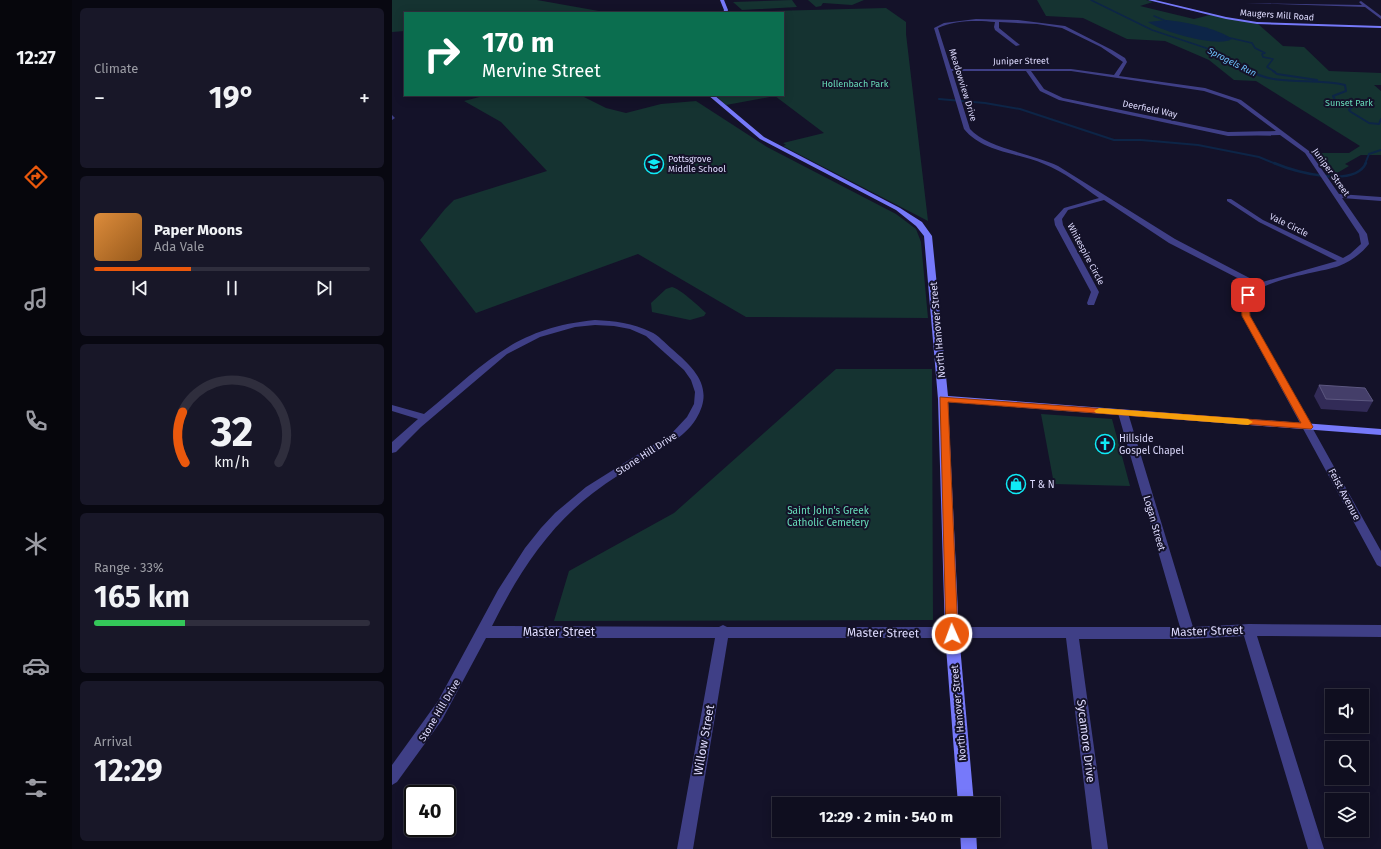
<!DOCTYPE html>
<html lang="en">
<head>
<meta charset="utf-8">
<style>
	:root { --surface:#0f0e1f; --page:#181728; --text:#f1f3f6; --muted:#9b9ca4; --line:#2f2e3d; --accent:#ea580c }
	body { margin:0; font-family:"Fira Sans",sans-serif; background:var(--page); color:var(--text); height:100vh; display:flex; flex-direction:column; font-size:15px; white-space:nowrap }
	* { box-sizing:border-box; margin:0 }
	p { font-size:13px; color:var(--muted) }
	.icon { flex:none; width:22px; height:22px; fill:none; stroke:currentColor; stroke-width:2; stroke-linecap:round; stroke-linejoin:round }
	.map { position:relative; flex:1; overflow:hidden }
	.sheet { display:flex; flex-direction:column; gap:8px; padding:8px; background:#080811; width:320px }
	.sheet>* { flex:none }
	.banner { position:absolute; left:12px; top:12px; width:380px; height:84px; border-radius:0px; box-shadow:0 2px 10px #0003,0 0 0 1px var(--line); background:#0b6e4f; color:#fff; overflow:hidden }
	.fabs { position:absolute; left:933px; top:689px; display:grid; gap:8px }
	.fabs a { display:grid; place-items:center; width:44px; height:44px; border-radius:0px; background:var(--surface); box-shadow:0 2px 10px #0003,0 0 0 1px var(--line); font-size:20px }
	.speed { position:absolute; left:12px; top:785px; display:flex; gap:8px; font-size:20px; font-weight:700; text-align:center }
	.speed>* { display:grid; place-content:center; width:52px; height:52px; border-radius:50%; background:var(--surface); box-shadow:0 2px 10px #0003,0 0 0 1px var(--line); line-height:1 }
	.speed .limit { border:2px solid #111; border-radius:6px; background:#fff; color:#111 }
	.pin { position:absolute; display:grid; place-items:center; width:34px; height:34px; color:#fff; margin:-17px; border-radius:8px; box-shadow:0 2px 6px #0006 }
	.me { position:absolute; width:44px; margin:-22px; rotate:358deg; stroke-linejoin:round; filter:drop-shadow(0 0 3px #0008) }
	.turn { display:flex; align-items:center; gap:14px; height:84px; padding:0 12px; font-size:18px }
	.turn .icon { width:52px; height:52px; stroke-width:2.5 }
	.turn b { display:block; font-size:28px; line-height:34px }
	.big { font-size:30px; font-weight:700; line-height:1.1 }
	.sheet .tile { flex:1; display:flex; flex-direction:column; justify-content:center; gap:6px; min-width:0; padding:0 14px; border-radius:6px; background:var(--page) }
	.sheet .dial { align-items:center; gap:0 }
	.dial svg { height:104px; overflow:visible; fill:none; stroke:var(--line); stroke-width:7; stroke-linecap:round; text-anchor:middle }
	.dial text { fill:var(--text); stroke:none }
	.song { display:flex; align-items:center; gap:12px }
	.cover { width:48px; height:48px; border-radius:6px; background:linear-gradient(135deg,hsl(30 70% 55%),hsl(30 70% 35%)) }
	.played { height:4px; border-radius:2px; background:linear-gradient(90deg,var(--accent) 35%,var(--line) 35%) }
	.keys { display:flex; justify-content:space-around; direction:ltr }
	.heat { display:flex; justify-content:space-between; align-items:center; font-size:22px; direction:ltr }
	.charge { height:6px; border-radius:3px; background:linear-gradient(90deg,#34c759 33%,var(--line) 0) }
	.trip { position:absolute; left:380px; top:797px; width:228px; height:40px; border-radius:0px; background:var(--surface); box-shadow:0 2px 10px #0003,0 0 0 1px var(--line); font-weight:700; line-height:40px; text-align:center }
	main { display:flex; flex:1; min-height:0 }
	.menu { display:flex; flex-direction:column; width:72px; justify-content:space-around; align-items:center; background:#06060c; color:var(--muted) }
	.menu .icon { width:28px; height:28px }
	.menu .active { color:var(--accent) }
	.menu b { font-size:18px; color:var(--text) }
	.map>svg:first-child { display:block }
</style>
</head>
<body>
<main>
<nav class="menu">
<b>12:27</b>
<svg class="icon active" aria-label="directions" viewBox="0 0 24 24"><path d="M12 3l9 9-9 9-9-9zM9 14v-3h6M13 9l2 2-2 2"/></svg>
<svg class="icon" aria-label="music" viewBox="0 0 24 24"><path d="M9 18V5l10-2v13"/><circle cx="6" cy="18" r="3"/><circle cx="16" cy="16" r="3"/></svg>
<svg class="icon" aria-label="phone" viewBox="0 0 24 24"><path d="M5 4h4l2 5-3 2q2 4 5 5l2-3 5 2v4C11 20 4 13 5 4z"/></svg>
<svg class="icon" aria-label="climate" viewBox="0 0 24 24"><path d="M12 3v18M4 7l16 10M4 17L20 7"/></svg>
<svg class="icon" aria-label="car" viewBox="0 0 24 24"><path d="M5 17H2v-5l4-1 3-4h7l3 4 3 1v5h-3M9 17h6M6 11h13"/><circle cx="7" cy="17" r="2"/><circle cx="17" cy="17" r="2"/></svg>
<svg class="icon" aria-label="filters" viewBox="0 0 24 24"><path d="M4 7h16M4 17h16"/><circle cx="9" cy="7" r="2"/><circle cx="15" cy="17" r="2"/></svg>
</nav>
<section class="sheet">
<div class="tile"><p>Climate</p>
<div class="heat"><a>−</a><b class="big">19°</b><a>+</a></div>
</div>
<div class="tile">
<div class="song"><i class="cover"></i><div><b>Paper Moons</b><p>Ada Vale</p></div></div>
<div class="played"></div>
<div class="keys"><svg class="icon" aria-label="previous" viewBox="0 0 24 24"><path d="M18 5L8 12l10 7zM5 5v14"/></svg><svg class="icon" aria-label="pause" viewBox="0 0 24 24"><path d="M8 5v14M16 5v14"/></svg><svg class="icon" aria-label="next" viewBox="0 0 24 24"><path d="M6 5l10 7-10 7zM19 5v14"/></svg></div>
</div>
<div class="tile dial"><svg viewBox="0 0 100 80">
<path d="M14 69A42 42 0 1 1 86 69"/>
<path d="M14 69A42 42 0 0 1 12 30" stroke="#ea580c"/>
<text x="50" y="56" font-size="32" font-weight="700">32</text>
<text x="50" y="72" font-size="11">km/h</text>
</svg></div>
<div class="tile"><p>Range · 33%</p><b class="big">165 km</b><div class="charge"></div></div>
<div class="tile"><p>Arrival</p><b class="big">12:29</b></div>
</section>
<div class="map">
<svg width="989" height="849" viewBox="0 0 989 849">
	<rect width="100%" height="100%" fill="#141229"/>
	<path fill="#153331" d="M 0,0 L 145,0 L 218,13 L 13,13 L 13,31 L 0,32 Z
		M 400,0 L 405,7 L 350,10 L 341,2 Z
		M 416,0 L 479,0 L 472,0 L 460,5 L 431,3 L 429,6 L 424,7 Z
		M 645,0 L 754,0 L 761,2 L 748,6 L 802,19 L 818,15 L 866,24 L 891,46 L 912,47 L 937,71 L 989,73 L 989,85 L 982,85 L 989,91 L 989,155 L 969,155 L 953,164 L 957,166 L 940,176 L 923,153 L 957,153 L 968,146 L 864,81 L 842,80 L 817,60 L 773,41 L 735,39 L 691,18 L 654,16 Z
		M 494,8 L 514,22 L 514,34 L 536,221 L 391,146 L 394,145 L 391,143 L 432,133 L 383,96 L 334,105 L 323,95 L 391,95 L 391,13 L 335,13 L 337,12 Z
		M 95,95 L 188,95 L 214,108 L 234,113 L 269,104 L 304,101 L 375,147 L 504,214 L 524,229 L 529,242 L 536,318 L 354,317 L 246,254 L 84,313 L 28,240 L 53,209 L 62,200 L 155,171 L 109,122 L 72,101 Z
		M 280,287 C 287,288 308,307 314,313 L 312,316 L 298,320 L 260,312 L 259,303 L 274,289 Z
		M 444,369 L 540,369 L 541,620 L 162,621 L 177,571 L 282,513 Z
		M 649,414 L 720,419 L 738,486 L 662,484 Z"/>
	<path fill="#0d2547" d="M 775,20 C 793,22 825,28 840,39 C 827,48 770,32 756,22 Z"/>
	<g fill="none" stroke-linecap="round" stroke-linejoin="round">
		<path stroke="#0d2547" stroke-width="1.5" d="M 699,0 L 760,30 L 814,48 L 860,72
			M 762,16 L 774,21
			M 834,37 L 860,43 L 863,48 L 873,53 L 870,54 L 871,57 L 881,59 L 875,67 L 883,72"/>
		<path stroke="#0d2547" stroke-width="2" d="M 858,71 C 887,87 922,77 953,85 L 954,91 L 941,96 L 943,100 L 950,101 L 960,107 L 957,110 L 959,112 L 977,123 L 987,124 L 989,119
			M 881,71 L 885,74 L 925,80
			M 547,99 L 593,103 L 628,109 L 722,140 L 749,140 L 806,145 L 867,157 L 884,164
			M 973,164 L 977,154 L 989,150"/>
		<path stroke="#0d2547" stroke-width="2.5" d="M 882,163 C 901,171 962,189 974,163"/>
		<path fill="#3f3f86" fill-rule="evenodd" d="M 969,1 L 989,16 L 989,19 L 973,7 L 853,3 L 970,5 L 967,2 Z
			M 584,19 L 626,20 L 673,26 L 720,50 L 733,58 L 735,62 L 727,76 L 813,88 L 849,100 L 917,151 L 947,194 L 989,197 L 989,201 L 950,198 L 975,234 L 977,244 C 969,254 959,261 947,266 C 928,273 867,279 859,298 C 856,303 858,310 858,316 L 989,551 L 989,567 L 985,565 L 850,316 L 851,297 L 861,286 L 777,243 L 712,200 L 676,210 L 670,219 L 671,225 L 707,292 L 702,305 L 696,305 L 695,303 L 699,292 L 663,225 L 662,219 L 672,208 L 707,198 C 690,186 672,172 652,164 C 627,153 590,152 572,129 L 542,28 L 552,23 ZM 603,22 L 602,27 L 603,30 L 624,46 L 628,45 L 607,28 L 607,22 L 645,24 L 670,28 L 709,47 L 731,62 L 722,75 L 679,69 L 559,69 L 546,28 C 562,20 587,20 603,22 ZM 560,71 L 634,71 L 648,91 L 667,100 L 836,136 L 888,135 L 913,153 L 967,234 L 969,244 L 958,254 L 951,258 L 871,220 L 839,199 L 835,199 L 835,201 L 867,222 L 945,261 L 867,283 L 783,239 L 666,166 C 642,154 594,148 578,129 ZM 639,71 L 679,71 L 812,91 L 845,102 L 884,131 L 836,132 L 671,98 L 652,89 Z
			M 0,115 L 3,118 L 0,120 Z
			M 203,320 C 222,321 241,323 259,332 C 266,335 273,343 280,349 C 303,369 323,388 304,419 C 292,438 272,447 254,458 C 236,469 218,480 201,493 C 155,528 125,576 100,626 L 327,627 L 331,625 L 335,627 L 788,627 L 726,413 L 731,410 L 736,413 L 801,627 L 857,624 L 989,625 L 989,637 L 865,636 L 932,849 L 916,849 L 852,636 L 796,639 L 687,639 L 716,849 L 700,849 L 674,638 L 336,638 L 301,849 L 285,849 L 323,638 L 94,638 L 50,720 L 5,782 L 0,785 L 0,765 L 46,701 L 106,590 L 133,548 L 149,528 L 163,513 L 194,487 L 280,433 L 295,417 L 302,404 L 303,392 L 299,380 L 292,370 L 254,336 L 238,329 L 222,326 L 203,325 L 183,327 L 148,337 L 115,354 L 29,427 L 4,452 L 0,453 L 0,442 L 26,419 L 0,411 L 0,405 L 32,414 C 92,365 120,328 203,320 Z"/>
		<path fill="#7679fa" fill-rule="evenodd" d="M 328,0 L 332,0 L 336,10 L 335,13 L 331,13 L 332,10 Z
			M 756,0 L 763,0 L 834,17 L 865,22 L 989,26 L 989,28 L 865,24 L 834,19 Z
			M 316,95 L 322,95 L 372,137 L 508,208 L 530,222 L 540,236 L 556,396 L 989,429 L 989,435 L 556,402 L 567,634 L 582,804 L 566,804 L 553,634 L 546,399 L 532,236 L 524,226 L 504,210 L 368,139 Z
			M 568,830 L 584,830 L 585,849 L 569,849 Z"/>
	</g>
	<path fill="#322b57" d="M 927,385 L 981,401 L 975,412 L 929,409 L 922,396 Z"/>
	<path fill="#443e69" stroke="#5c5780" d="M 927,385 L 973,388 L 981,401 L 934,399 Z"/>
	<path fill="#ea580c" stroke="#983908" d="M 853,293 L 859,295 L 857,303 L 858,316 L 921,427 L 919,429 L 556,402 L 566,634 L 564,637 L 560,639 L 556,637 L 554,634 L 548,397 L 909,423 L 850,316 L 849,303 Z"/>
	<path fill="#f59e0b" d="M 707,408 L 856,419 L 861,422 L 856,425 L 704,413 L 702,411 Z"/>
	<defs>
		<symbol id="school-ring" viewBox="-11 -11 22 22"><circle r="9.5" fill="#141229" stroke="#0febf6" stroke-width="1.5"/><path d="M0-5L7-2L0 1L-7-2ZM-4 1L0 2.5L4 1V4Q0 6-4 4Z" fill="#0febf6"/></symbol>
		<symbol id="church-ring" viewBox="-11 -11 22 22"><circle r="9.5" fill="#141229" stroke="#0febf6" stroke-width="1.5"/><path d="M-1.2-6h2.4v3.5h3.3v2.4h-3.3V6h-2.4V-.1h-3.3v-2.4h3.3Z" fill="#0febf6"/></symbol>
		<symbol id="shop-ring" viewBox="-11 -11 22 22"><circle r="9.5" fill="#141229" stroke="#0febf6" stroke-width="1.5"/><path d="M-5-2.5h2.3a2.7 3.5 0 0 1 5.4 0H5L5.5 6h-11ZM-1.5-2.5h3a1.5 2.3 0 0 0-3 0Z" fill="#0febf6"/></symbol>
	</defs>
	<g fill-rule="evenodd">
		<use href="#school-ring" x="251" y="153" width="22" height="22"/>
		<use href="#church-ring" x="702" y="433" width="22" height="22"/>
		<use href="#shop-ring" x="613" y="473" width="22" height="22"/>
	</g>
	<g text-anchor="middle" stroke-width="4" stroke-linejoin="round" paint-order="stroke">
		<g font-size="9" fill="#dedbfe" stroke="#141229">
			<text transform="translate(885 15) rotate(4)" y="3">Maugers Mill Road</text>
			<text transform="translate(629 61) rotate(-1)" y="3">Juniper Street</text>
			<text transform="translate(571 85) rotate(73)" y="3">Meadowview Drive</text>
			<text transform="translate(758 109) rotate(12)" y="3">Deerfield Way</text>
			<text transform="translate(939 172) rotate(54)" y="3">Juniper Street</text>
			<text transform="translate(897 225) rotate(26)" y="3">Vale Circle</text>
			<text transform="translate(694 254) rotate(62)" y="3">Whitespire Circle</text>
		</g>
		<g font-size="9" font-style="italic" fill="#6dc0fa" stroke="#141229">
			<text transform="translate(840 62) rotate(27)" y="3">Sprogels Run</text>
		</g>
		<g font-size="9" fill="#68ddba" stroke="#141229">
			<text x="463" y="87">Hollenbach Park</text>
			<text x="957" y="106">Sunset Park</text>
		</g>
		<g font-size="9" fill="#dedbfe" stroke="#141229" text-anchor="start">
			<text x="276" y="162">Pottsgrove<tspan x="276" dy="10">Middle School</tspan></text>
		</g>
		<g font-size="10" fill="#dedbfe" stroke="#141229">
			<text transform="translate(545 330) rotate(-95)" y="4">North Hanover Street</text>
			<text transform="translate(254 453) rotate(-33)" y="4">Stone Hill Drive</text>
			<text transform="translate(953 494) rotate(62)" y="4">Feist Avenue</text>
			<text transform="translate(763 523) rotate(74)" y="4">Logan Street</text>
			<text transform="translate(47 710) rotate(-59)" y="4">Stone Hill Drive</text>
			<text transform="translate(566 713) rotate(-95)" y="4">North Hanover Street</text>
		</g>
		<g font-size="10" fill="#dedbfe" stroke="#141229" text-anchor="start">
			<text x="727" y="442">Hillside<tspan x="727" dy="12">Gospel Chapel</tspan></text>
			<text x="638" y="488">T &amp; N</text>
		</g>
		<g font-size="10" fill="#68ddba" stroke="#141229">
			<text x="436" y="514">Saint John's Greek<tspan x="436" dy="12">Catholic Cemetery</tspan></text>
		</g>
		<g font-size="12" fill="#dedbfe" stroke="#141229">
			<text transform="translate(815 631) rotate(-2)" y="4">Master Street</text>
			<text x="167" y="636">Master Street</text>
			<text transform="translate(491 633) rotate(1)" y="4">Master Street</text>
			<text transform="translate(312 740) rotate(-80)" y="4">Willow Street</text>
			<text transform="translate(694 741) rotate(83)" y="4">Sycamore Drive</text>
		</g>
	</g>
</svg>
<div class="fabs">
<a><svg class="icon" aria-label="sound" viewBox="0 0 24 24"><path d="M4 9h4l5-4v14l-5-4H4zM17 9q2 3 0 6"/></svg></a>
<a><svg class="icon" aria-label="search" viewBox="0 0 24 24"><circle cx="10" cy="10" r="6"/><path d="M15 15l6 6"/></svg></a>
<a><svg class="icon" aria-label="layers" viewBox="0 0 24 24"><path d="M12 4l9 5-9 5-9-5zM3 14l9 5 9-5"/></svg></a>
</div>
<div class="speed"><div class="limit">40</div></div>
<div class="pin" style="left:856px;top:295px;background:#d93025"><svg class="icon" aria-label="arrive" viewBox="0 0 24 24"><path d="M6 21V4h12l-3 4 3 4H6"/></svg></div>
<svg class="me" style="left:560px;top:634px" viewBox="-20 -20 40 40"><circle r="17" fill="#ea580c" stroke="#fff" stroke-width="3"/><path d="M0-11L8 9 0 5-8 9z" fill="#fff"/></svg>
<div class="trip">12:29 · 2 min · 540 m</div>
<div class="banner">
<div class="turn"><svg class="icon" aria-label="right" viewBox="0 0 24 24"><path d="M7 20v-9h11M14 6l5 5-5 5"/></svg><div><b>170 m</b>Mervine Street</div></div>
</div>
</div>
</main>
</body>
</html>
